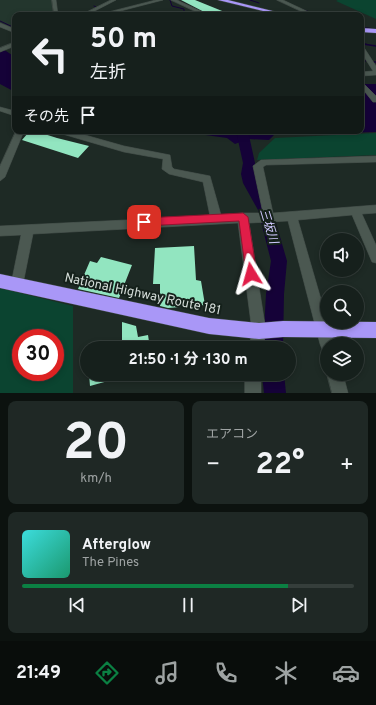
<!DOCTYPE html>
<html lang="ja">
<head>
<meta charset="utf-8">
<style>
	:root { --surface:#16201c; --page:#1f2825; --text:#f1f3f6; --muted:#9ea3a3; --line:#353e3b; --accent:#0b8043 }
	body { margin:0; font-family:Overpass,"Noto Sans JP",sans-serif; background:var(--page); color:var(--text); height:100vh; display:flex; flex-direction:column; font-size:15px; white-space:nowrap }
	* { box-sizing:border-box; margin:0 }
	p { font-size:13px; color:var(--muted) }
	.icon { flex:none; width:22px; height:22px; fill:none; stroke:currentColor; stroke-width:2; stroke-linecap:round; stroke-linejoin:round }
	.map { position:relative; height:393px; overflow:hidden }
	.details { display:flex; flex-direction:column; gap:8px; padding:8px; background:#0c120f; flex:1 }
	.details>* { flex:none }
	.hud { position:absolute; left:12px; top:12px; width:352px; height:122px; border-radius:8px; box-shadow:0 2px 6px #0003,0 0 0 1px var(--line); background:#16201c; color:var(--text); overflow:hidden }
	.buttons { position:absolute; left:320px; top:233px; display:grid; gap:8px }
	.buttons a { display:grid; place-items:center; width:44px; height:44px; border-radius:50%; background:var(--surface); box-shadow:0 2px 6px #0003,0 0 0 1px var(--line); font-size:20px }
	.speed { position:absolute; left:12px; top:329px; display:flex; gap:8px; font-size:20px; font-weight:700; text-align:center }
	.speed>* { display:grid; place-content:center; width:52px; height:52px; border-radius:50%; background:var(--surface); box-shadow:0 2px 6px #0003,0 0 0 1px var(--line); line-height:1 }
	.speed .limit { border:6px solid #d22; background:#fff; color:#111 }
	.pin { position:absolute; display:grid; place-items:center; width:34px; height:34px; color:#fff; margin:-17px; border-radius:8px; box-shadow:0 2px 6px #0006 }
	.me { position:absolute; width:44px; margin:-22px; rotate:352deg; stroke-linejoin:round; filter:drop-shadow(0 0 3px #0008) }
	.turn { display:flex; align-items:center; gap:14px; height:84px; padding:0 12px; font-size:18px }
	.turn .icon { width:52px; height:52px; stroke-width:2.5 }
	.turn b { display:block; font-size:28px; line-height:34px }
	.then { display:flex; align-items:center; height:38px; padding:0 12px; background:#0003; gap:8px; font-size:15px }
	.big { font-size:30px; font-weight:700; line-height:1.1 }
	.details .tile { flex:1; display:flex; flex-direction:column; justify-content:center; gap:6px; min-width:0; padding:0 14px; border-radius:8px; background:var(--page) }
	.details .dial { align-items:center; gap:0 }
	.dial b { font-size:52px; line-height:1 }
	.song { display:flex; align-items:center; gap:12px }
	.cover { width:48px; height:48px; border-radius:6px; background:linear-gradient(135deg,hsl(180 70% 55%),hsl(160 70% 35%)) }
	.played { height:4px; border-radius:2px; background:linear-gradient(90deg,var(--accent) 80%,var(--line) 80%) }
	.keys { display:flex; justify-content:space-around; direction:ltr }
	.heat { display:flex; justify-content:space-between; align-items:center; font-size:22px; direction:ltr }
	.details .tiles { flex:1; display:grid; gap:8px; grid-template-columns:1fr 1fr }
	.tile:last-child { grid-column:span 2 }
	.trip { position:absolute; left:80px; top:341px; width:216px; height:40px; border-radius:20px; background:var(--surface); box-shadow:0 2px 6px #0003,0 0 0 1px var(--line); font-weight:700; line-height:40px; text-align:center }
	.menu { display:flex; height:64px; justify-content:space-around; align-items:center; background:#090d0b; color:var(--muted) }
	.menu .icon { width:28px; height:28px }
	.menu .active { color:var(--accent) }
	.menu b { font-size:18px; color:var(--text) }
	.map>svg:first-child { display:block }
</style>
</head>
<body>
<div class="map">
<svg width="376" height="393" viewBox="0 0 376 393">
	<rect width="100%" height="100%" fill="#1e2a25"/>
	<path fill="#23362d" d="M 0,0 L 52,0 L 53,15 L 15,15 L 15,30 L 0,24 Z"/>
	<path fill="#0b4430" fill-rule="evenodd" d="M 338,0 L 376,0 L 376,19 L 336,1 Z
		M 376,133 L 376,155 L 257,160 L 259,153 L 275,138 Z
		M 0,288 L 73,306 L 73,393 L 0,393 ZM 21,338 L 55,338 L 55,372 L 21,372 Z"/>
	<path fill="#150238" d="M 0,47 L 15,57 L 15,92 L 0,84 Z
		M 361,84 L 376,84 L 376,132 L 274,135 L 269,140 L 248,139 L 235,144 L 227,138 L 177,131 L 361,131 Z"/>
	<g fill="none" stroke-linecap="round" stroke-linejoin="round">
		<path stroke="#150238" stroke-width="1" d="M 170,0 L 172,6 L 184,9 L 184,14 L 191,15
			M 250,0 L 259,3
			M 94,6 L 96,7
			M 301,9 L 318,15
			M 0,21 L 15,28
			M 361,27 L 375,29
			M 363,44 L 366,44"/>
		<path stroke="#150238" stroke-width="1.5" d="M 363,44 L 376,46
			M 361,60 L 365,61
			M 374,62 L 376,62"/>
		<path fill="#150238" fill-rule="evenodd" d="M 236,131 L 248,131 L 255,163 L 255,174 L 257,182 L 272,209 L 287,261 L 284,294 L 283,348 L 263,348 L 266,294 L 271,261 L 258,210 L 243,183 L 241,174 L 243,163 Z
			M 262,374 L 284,374 L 286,393 L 264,393 Z"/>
	</g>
	<path fill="#92e5c0" d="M 181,0 L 195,0 L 232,15 L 210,15 Z
		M 38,132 L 57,138 L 89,146 L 78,158 L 22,140 L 28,133 L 35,135 Z
		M 194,246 L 196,280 L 201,281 L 205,305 L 168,308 L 160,306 L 160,284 L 153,284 L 155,248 Z
		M 101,257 L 132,265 L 119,298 L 78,289 L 90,261 L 97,263 Z
		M 122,322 L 136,326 L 138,337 L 148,335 L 150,348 L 110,348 L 110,346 L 122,343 Z
		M 89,374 L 126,374 L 126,376 L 90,386 Z"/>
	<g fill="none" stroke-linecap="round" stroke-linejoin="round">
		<defs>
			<path id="minor" d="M 52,0 L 56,0 L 58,15 L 54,15 Z
				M 111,0 L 116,0 L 87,15 L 81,15 Z
				M 156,0 L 163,0 L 105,15 L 97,15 Z
				M 171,0 L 177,0 L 209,15 L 203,15 Z
				M 277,0 L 283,0 L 315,15 L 309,15 Z
				M 0,23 L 15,29 L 15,33 L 0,27 Z
				M 15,42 L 15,46 L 0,52 L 0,48 Z
				M 361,45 L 363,46 L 376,66 L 376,75 L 361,76 L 361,72 L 373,71 L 361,52 Z
				M 361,81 L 376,96 L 376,102 L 373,102 L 361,87 Z
				M 0,107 L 15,111 L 15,116 L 0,111 Z
				M 16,131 L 24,131 L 5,177 L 0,181 L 0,166 Z
				M 58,131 L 71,131 L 124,146 L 170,155 L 172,167 L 174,169 L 210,176 L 221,215 L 243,213 L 263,213 L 253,166 L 261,160 L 376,156 L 376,162 L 266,165 L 263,167 L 273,213 L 376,205 L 376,213 L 362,214 L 376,245 L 376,263 L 372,262 L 352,215 L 298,220 L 334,344 L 327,344 L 327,351 L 322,349 L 320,344 L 288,221 L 249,223 L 266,331 L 263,348 L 249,348 L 252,331 L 238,223 L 33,234 L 23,284 L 21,288 L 17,290 L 13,288 L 11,284 L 21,235 L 0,236 L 0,226 L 210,216 L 203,182 L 169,174 L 162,169 L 163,159 L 124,152 L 59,133 Z
				M 245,374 L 261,374 L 261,393 L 245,393 Z
				M 327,374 L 343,374 L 348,393 L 332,393 Z"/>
			<path id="highway" d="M 218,0 L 228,0 L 289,15 L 279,15 Z
				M 361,28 L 376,29 L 376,33 L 361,32 Z
				M 0,274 L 209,318 L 259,323 L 283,321 L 376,322 L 376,338 L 283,337 L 259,339 L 209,334 L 0,288 Z"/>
		</defs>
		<use href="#minor" stroke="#3d4743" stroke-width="1"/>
		<use href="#highway" stroke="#3d4743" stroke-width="1"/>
		<use href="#minor" fill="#4b5851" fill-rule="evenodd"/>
		<use href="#highway" fill="#a997f7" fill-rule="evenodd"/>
	</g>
	<path fill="#e11d48" stroke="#92132f" d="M 243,213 L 248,217 L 257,274 L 255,278 L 251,279 L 247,278 L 246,274 L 239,221 L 144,226 L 139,222 L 144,218 Z"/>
	<g text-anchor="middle" stroke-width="4" stroke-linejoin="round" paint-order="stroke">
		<g font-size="12" font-style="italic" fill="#cfc7fe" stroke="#15211b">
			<text transform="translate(269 226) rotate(73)" y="4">三坂川</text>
		</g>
		<g font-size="13" fill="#d4dcd8" stroke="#15211b">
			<text transform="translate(143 293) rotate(12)" y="5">National Highway Route 181</text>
		</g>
	</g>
</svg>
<div class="buttons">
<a><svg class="icon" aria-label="sound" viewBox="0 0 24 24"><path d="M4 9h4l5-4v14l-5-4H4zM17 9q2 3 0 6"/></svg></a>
<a><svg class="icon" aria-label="search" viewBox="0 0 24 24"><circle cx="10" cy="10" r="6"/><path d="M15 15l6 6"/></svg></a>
<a><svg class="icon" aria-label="layers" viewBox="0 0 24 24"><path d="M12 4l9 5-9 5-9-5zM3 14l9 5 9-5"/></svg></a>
</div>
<div class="speed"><div class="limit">30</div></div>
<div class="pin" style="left:144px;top:222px;background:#d93025"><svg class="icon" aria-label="arrive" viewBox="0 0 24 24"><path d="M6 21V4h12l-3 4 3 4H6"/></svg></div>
<svg class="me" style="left:251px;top:274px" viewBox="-20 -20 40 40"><path d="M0-17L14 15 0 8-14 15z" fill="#e11d48" stroke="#fff" stroke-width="4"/></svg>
<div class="trip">21:50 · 1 分 · 130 m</div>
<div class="hud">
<div class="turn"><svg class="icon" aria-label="left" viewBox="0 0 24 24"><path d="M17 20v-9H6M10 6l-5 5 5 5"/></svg><div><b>50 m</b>左折</div></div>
<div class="then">その先<svg class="icon" aria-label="arrive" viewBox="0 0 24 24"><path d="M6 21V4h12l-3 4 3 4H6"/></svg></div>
</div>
</div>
<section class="details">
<div class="tiles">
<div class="tile dial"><b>20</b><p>km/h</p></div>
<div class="tile"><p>エアコン</p>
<div class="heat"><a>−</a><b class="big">22°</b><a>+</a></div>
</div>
<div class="tile">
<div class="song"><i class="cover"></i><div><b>Afterglow</b><p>The Pines</p></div></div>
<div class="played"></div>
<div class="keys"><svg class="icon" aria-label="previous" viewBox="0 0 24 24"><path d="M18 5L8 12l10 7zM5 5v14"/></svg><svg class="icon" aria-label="pause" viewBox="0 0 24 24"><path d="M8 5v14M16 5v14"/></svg><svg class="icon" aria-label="next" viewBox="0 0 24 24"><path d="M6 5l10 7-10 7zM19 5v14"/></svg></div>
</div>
</div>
</section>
<nav class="menu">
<b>21:49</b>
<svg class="icon active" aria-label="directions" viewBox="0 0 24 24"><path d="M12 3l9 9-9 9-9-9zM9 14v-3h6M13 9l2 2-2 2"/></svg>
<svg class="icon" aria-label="music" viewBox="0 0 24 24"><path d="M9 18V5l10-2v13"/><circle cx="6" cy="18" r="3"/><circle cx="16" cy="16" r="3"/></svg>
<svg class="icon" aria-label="phone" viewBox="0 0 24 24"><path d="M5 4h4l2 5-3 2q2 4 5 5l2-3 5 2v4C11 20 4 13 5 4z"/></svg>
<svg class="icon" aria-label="climate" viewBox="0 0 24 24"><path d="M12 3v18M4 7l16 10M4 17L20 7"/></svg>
<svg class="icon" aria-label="car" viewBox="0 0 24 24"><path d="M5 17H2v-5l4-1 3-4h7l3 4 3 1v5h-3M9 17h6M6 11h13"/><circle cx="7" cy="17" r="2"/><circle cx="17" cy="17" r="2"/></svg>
</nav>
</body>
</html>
